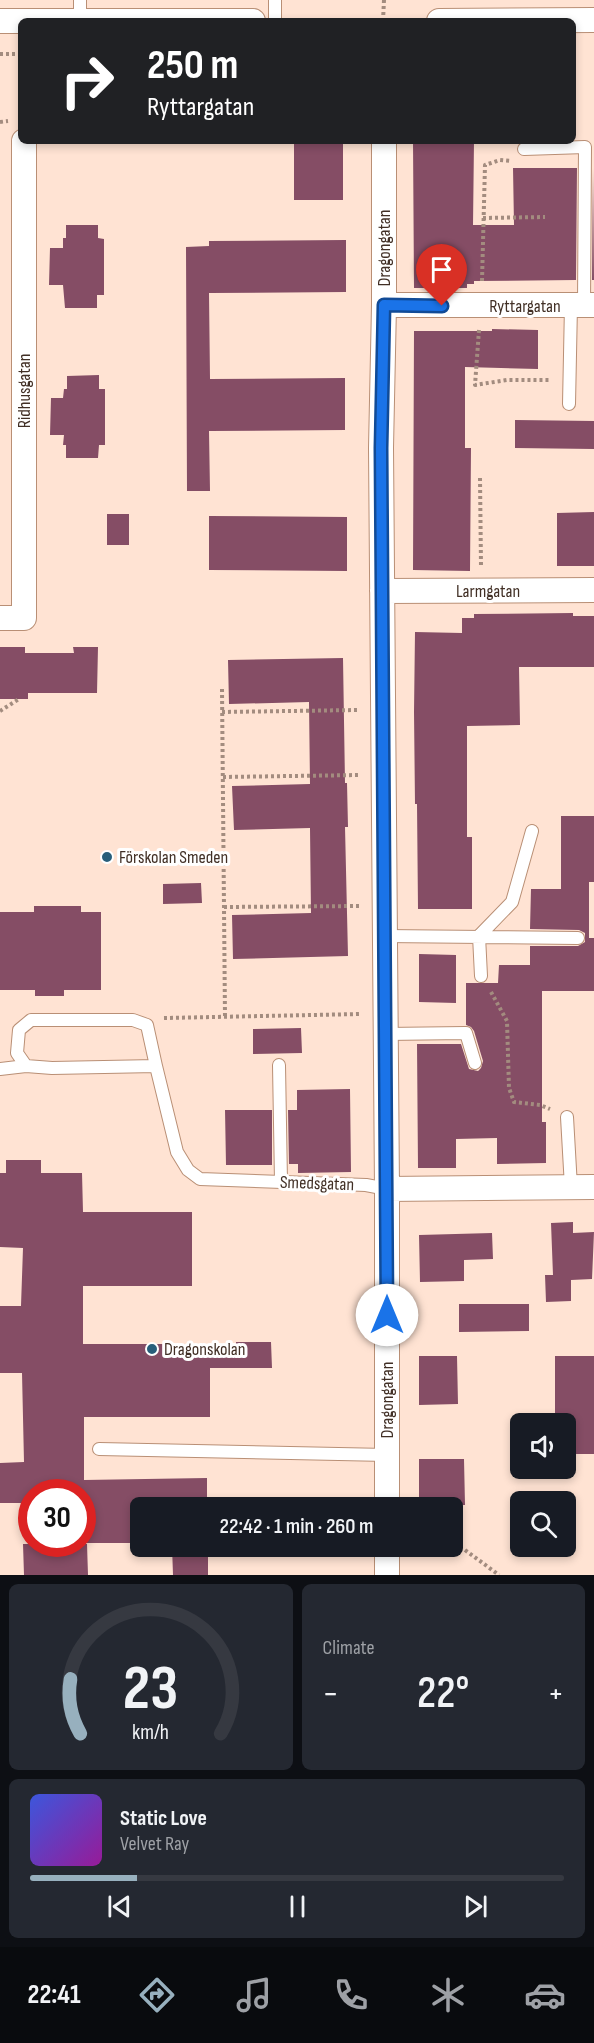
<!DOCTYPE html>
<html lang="en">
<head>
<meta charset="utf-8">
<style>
	:root { --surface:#171b24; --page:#242831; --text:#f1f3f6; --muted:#9ea1a6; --line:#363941; --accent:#97b0be }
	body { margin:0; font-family:"Sofia Sans Condensed",sans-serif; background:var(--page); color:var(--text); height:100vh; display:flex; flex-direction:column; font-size:22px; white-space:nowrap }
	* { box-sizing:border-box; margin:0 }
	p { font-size:20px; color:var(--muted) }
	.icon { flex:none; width:33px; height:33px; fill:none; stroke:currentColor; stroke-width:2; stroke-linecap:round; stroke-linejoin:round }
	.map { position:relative; height:1575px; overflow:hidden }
	.details { display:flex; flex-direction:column; gap:9px; padding:9px; background:#0d0f14; flex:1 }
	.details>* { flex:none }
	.hud { position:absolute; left:18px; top:18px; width:558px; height:126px; border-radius:9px; box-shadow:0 3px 9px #0003; background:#202124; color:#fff; overflow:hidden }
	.buttons { position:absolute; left:510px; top:1413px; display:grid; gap:12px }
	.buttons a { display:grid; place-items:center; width:66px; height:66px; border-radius:9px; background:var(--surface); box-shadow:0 3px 9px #0003; font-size:30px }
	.speed { position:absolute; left:18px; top:1479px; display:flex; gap:12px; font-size:30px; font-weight:700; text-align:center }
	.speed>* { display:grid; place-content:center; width:78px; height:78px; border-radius:50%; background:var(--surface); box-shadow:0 3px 9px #0003; line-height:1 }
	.speed .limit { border:9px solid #d22; background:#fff; color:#111 }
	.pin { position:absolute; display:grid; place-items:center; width:51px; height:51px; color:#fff; margin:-62px -26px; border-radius:50% 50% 50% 0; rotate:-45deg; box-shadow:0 0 6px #0007 }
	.pin .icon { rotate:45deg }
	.me { position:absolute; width:66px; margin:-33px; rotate:0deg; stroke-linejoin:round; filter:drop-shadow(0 0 4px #0008) }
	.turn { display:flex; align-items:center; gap:21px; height:126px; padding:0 30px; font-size:27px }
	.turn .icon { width:78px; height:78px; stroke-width:2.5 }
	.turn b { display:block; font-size:42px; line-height:51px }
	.big { font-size:45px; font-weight:600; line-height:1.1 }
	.details .widget { flex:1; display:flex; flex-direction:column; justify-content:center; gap:9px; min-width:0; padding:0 21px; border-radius:9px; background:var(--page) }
	.details .dial { align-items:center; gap:0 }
	.dial svg { height:156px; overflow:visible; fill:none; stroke:var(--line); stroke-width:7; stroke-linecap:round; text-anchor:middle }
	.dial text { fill:var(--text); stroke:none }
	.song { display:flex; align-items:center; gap:18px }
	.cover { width:72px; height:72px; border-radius:9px; background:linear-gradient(135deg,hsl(230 70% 55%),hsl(300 70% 35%)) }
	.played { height:6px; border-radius:3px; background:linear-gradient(90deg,var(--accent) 20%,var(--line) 20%) }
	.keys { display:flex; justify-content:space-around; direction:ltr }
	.heat { display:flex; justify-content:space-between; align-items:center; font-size:33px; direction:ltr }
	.details .tiles { flex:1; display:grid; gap:9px; grid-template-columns:1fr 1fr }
	.widget:last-child { grid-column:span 2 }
	.trip { position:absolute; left:130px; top:1497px; width:333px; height:60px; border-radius:9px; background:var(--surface); box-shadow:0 3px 9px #0003; font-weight:600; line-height:60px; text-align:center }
	.tabs { display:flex; height:96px; justify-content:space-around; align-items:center; background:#090b0e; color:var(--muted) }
	.tabs .icon { width:42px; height:42px }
	.tabs .active { color:var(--accent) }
	.tabs b { font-size:27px; color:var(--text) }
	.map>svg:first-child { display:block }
</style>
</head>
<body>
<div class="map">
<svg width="594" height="1575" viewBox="0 0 594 1575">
	<rect width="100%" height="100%" fill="#ffe3d3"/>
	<path fill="#854d65" d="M 294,141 L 343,141 L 343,200 L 294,200 Z
		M 413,141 L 474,141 L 473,225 L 514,225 L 513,168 L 577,168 L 576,280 L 474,281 L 474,284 L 467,284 L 467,288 L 414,288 Z
		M 593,168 L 594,280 L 592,280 Z
		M 66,225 L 98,225 L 98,238 L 104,239 L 104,295 L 97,295 L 97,308 L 65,308 L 63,285 L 49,285 L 50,248 L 63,248 L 63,238 L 66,238 Z
		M 346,240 L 346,292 L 209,293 L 210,379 L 345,378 L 345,430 L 209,431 L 210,491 L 187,491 L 186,247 L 209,246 L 209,241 Z
		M 492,329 L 538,330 L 538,369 L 465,367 L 465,448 L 471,448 L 470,571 L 413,570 L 414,331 L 492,331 Z
		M 99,375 L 99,389 L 105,389 L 105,445 L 99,445 L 98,458 L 66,458 L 66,445 L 63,445 L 64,435 L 50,435 L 51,398 L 63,398 L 64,389 L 67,389 L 67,376 Z
		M 515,420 L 594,421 L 594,449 L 515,448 Z
		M 594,512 L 594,566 L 557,566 L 557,513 Z
		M 107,514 L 129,514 L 129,545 L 107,545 Z
		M 209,516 L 347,517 L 347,571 L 209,570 Z
		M 573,613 L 573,616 L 594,616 L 594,667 L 519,667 L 520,725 L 467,726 L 467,837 L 472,837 L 472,909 L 418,909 L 417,804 L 415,804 L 414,712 L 415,632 L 462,633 L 462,618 L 474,618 L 474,614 Z
		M 0,647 L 25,647 L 25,653 L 74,653 L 73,647 L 98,647 L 97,693 L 28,693 L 28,699 L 0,699 Z
		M 343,658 L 345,783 L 347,783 L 348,827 L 345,827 L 348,956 L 233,959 L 232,915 L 311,913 L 310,828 L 234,830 L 232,786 L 310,784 L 309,702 L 229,704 L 228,660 Z
		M 561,816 L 594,816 L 594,882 L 589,882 L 589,938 L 594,938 L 594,991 L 542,991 L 542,1122 L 546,1122 L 546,1163 L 497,1164 L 497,1138 L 456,1139 L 456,1168 L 418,1168 L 417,1044 L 461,1044 L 469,1069 L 478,1071 L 481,1068 L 483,1061 L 474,1031 L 471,1027 L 466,1025 L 466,983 L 498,983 L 499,965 L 530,965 L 530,946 L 578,946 L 585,942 L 585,933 L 579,930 L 530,929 L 531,889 L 561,889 Z
		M 201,883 L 202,903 L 163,904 L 163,884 Z
		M 34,906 L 81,906 L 81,912 L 101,912 L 101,990 L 64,990 L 64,996 L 35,996 L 35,990 L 0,990 L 0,912 L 34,912 Z
		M 419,954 L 456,955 L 456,1003 L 419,1002 Z
		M 301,1028 L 302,1053 L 253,1054 L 253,1029 Z
		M 350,1089 L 351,1172 L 298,1173 L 298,1164 L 289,1164 L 288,1110 L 297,1110 L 297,1090 Z
		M 225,1110 L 272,1110 L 272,1165 L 226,1165 Z
		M 6,1160 L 41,1160 L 41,1173 L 82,1173 L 83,1212 L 192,1212 L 192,1286 L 83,1286 L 83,1344 L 236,1344 L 236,1342 L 271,1342 L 272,1368 L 210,1368 L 210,1417 L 84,1417 L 84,1480 L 207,1478 L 207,1508 L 141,1508 L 141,1543 L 82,1543 L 82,1492 L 32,1492 L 32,1503 L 0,1503 L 0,1463 L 24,1462 L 22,1373 L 0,1373 L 0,1306 L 21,1306 L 23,1248 L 0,1247 L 0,1173 L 6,1173 Z
		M 573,1222 L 573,1233 L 594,1232 L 592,1279 L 571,1280 L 571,1301 L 546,1302 L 545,1275 L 553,1275 L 551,1223 Z
		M 492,1233 L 493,1259 L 464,1260 L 464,1281 L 420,1282 L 419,1235 Z
		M 459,1304 L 529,1304 L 529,1331 L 459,1332 Z
		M 419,1356 L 457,1356 L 458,1404 L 419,1405 Z
		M 555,1356 L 594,1356 L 594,1454 L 566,1454 L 566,1424 L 555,1424 Z
		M 419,1459 L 464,1459 L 465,1505 L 419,1506 Z
		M 23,1544 L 87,1544 L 88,1575 L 24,1575 Z
		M 172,1546 L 208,1546 L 208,1575 L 173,1575 Z"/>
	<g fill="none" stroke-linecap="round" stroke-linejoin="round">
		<defs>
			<path id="lane" d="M 275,0 L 275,21
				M 80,20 L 80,0
				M 524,149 L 585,147 L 584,305
				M 569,404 L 571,305
				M 384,936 L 578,938
				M 481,976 L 479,936 L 512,902 L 532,831
				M 385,1034 L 466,1033 L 475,1063
				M 279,1065 L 281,1182
				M 26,1066 L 17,1053 L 19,1030 L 31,1020 L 133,1020 L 147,1025 L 156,1066
				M 0,1069 L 26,1066 L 52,1068 L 156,1066 L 177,1152 L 188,1170 L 200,1179 L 366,1185 L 387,1189
				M 567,1117 L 571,1187
				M 99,1449 L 387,1455"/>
			<path id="street" d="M 0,21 L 253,21
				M 439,21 L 594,20
				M 384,141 L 384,305 L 381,448 L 387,1189 L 387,1508
				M 384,305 L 594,305
				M 382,591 L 594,590
				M 0,618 L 24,618 L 24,141
				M 387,1189 L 594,1187
				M 387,1546 L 387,1575"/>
		</defs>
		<use href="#lane" stroke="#b98f75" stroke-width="14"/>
		<use href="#street" stroke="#b98f75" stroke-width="26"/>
		<path stroke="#a38c7f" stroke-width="4" stroke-dasharray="3 3" stroke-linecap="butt" d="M 383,21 L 384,0
			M 0,54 L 21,54
			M 0,122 L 8,121
			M 483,218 L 545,217
			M 482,281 L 485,165 L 500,160 L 511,161
			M 479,330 L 475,385 L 507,380 L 551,380
			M 480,478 L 481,566
			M 222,689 L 225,1017
			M 0,711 L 19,699
			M 222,712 L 358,710
			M 223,777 L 360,775
			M 224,907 L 359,906
			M 491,992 L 507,1021 L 509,1088 L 514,1102 L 540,1105 L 550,1109
			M 164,1018 L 361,1014
			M 411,1550 L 465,1550 L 499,1575"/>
		<use href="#lane" stroke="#fff" stroke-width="12"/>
		<use href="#street" stroke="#fff" stroke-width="24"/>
	</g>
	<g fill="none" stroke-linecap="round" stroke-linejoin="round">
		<defs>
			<path id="route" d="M 387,1315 L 381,448 L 384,305 L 442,306"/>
		</defs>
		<use href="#route" stroke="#114b97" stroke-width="15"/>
		<use href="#route" stroke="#1a73e8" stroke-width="10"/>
	</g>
	<g fill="#285e7a" stroke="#fff" stroke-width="2">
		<circle cx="107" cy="857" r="6"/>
		<circle cx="152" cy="1349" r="6"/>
	</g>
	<g text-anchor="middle" stroke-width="6" stroke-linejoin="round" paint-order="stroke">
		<g font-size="18" fill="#412f25" stroke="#fff">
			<text transform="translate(384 248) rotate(-90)" y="6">Dragongatan</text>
			<text x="525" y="312">Ryttargatan</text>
			<text transform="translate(24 391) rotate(-90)" y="6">Ridhusgatan</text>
			<text x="488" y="597">Larmgatan</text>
			<text transform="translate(317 1183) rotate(2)" y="6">Smedsgatan</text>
			<text transform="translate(387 1400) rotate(-90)" y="6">Dragongatan</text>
		</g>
		<g font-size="18" fill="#412f25" stroke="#fff" text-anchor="start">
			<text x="119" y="863">Förskolan Smeden</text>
			<text x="164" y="1355">Dragonskolan</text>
		</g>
	</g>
</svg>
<div class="buttons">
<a><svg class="icon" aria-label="sound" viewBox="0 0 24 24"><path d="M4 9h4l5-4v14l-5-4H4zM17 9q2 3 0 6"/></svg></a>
<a><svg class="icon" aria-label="search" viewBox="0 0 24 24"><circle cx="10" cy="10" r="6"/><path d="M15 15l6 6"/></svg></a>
</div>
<div class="speed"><div class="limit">30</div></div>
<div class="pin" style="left:442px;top:306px;background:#d93025"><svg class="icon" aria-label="arrive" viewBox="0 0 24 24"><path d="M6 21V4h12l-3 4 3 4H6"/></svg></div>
<svg class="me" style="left:387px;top:1315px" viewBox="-20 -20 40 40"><circle r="19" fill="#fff"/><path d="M0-13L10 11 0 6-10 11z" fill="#1a73e8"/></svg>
<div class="trip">22:42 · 1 min · 260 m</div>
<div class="hud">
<div class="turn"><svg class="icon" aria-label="right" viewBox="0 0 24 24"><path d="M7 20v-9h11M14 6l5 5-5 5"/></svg><div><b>250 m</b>Ryttargatan</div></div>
</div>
</div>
<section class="details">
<div class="tiles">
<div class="widget dial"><svg viewBox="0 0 100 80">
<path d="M14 69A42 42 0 1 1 86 69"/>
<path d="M14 69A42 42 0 0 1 9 41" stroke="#97b0be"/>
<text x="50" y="56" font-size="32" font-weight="700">23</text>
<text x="50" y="72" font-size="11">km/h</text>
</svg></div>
<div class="widget"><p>Climate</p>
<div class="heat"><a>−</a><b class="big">22°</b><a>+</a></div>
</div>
<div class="widget">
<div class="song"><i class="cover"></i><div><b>Static Love</b><p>Velvet Ray</p></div></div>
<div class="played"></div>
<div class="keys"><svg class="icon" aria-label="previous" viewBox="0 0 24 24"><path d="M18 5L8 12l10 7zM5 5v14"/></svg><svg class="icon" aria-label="pause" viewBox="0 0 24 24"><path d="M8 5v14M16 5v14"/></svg><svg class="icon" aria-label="next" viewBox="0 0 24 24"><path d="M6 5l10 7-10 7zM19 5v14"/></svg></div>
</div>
</div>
</section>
<nav class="tabs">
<b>22:41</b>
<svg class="icon active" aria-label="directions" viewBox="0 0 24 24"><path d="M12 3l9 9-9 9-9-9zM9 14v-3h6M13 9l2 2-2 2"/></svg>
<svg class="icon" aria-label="music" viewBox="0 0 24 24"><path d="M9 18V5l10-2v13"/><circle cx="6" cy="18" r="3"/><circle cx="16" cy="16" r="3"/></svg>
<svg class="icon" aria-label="phone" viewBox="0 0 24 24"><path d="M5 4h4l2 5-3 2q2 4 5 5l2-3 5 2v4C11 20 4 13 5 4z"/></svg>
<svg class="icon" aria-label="climate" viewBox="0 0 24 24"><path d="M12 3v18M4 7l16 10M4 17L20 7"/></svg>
<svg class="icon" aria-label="car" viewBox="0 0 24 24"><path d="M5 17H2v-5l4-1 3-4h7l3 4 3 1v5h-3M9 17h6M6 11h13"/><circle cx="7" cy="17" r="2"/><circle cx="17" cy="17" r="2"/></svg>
</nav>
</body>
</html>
